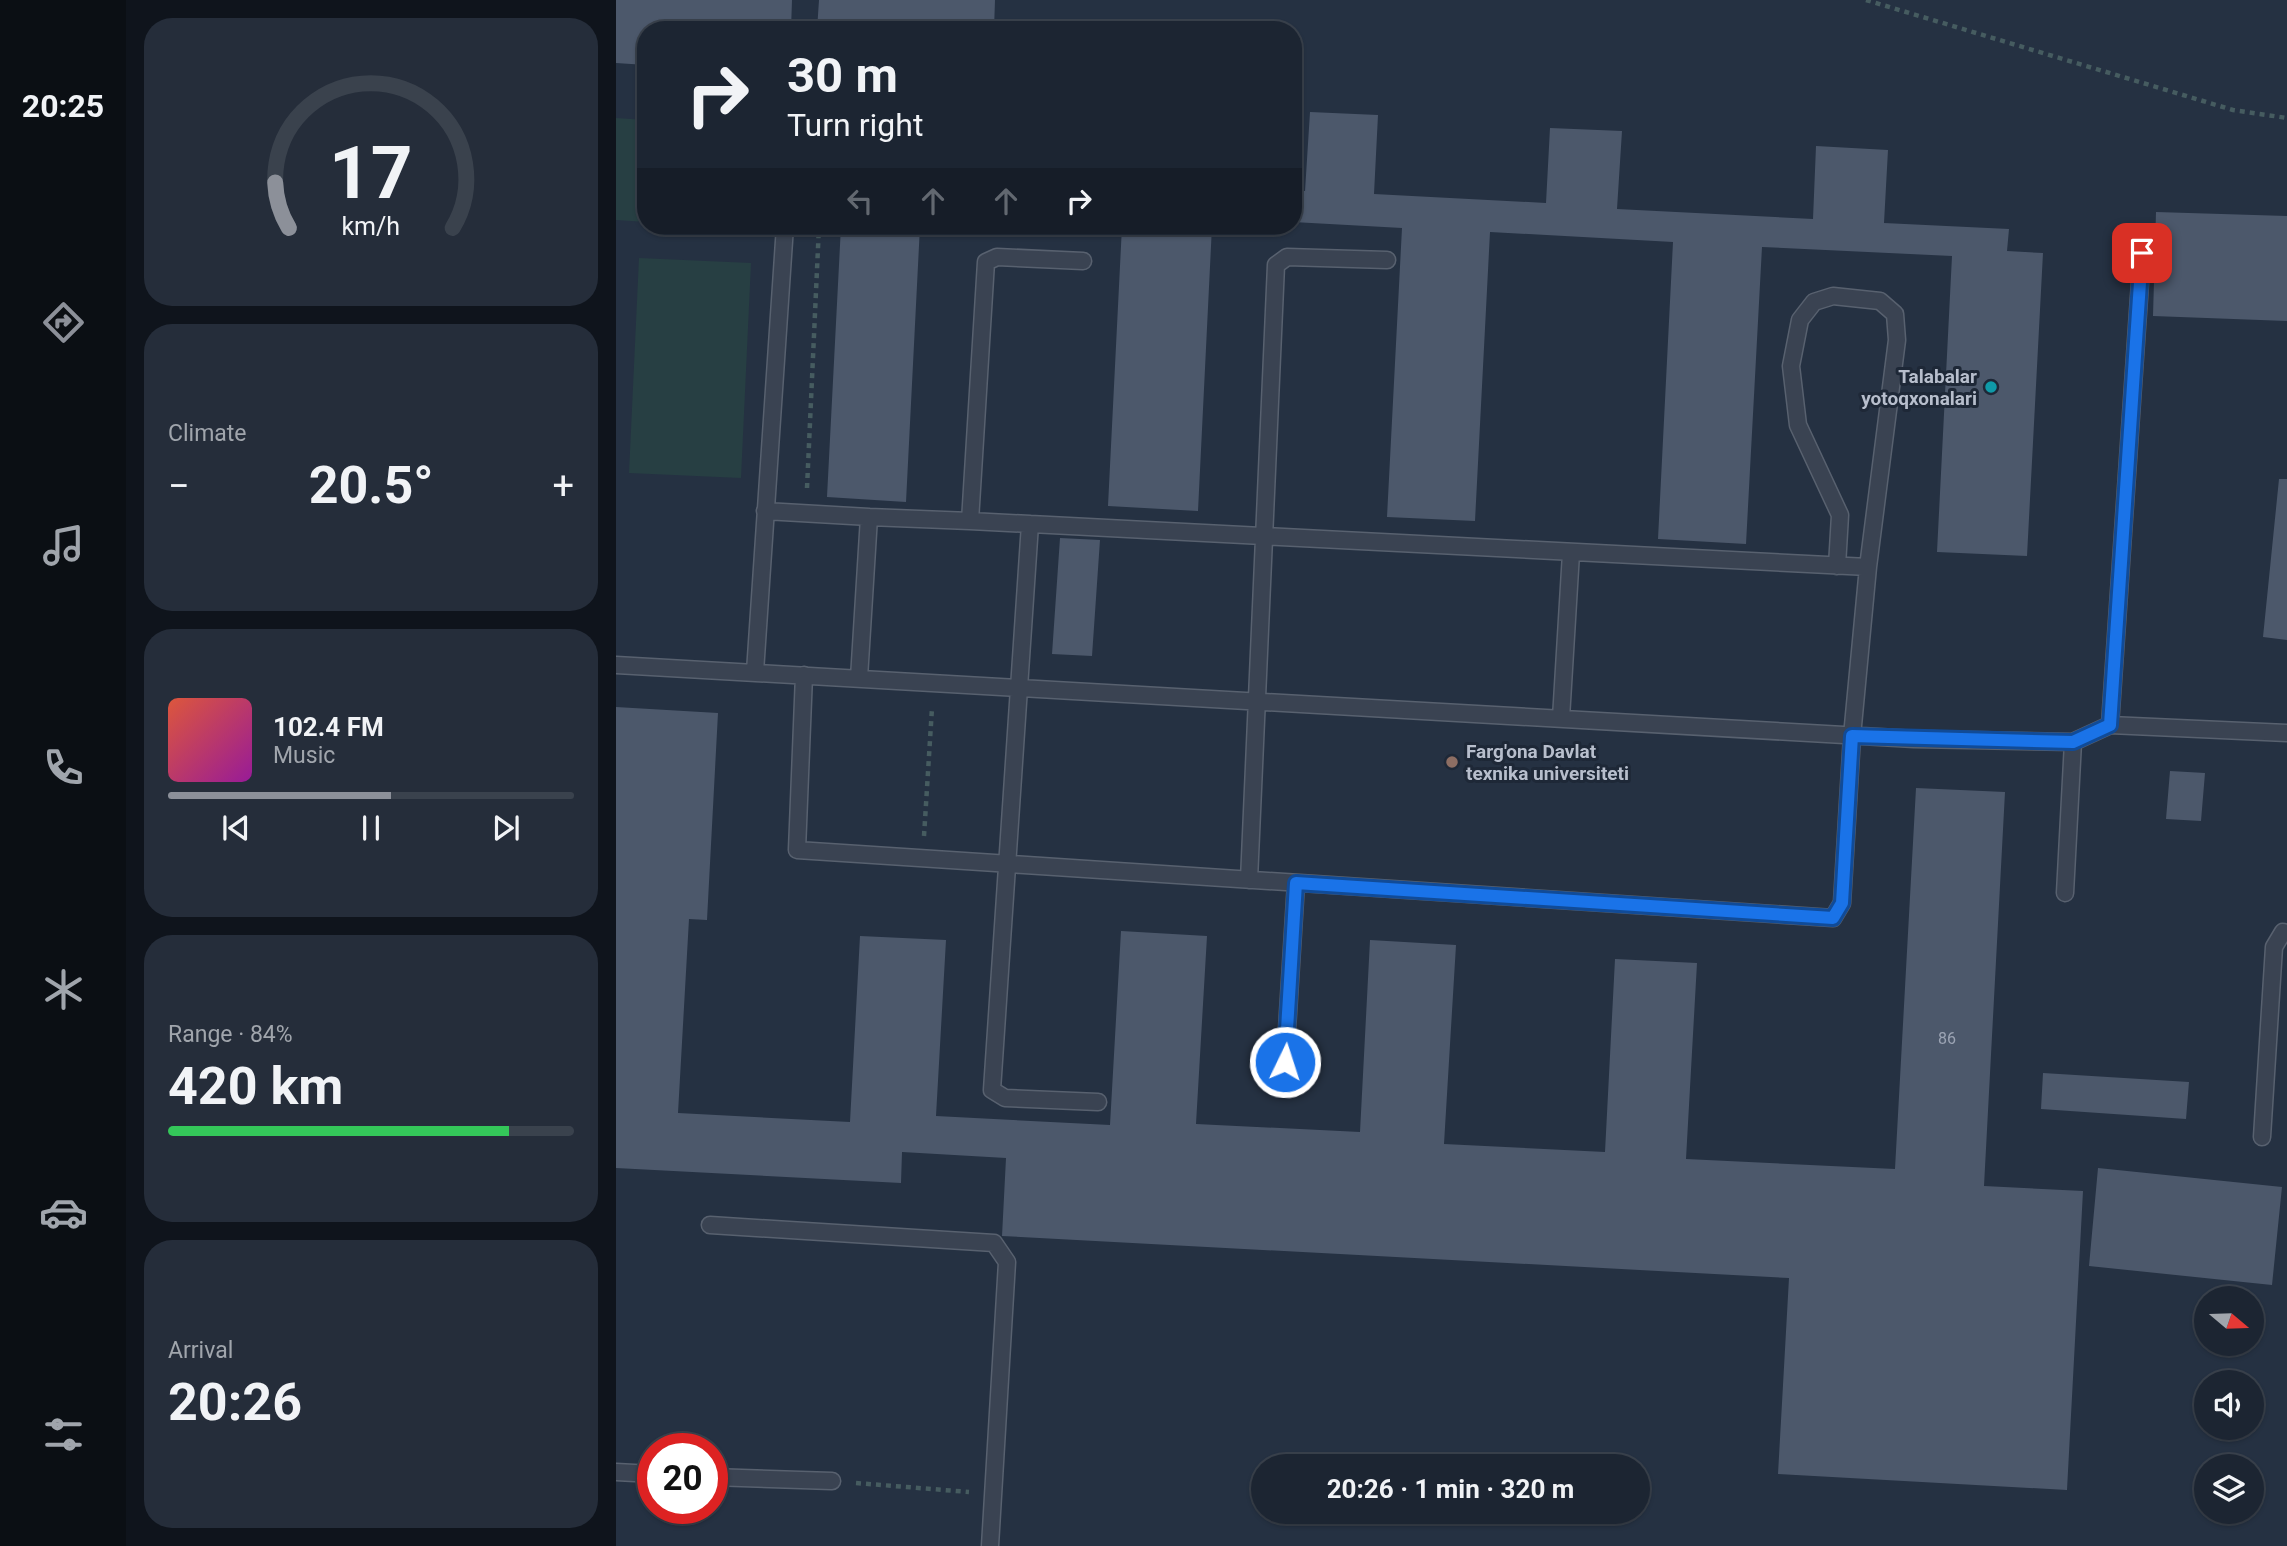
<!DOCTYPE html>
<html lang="en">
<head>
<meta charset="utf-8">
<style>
	:root { --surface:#1c2532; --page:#252d3a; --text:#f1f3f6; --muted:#a0a5ac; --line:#3a424d; --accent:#8c9099 }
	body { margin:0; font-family:Roboto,sans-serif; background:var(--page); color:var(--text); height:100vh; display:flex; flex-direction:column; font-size:26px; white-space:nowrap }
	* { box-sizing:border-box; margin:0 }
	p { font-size:23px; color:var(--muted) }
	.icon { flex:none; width:38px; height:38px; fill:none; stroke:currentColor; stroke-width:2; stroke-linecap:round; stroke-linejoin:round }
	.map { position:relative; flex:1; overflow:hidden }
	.panel { display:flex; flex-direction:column; gap:18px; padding:18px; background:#0f141c; width:490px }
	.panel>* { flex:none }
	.hud { position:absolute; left:21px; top:21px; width:665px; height:214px; border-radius:28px; box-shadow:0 2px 5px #0004,0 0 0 2px var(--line); background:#1c2532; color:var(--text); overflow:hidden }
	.needle { width:46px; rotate:109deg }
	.fabs { position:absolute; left:1578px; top:1286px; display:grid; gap:14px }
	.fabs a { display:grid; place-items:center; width:70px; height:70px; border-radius:50%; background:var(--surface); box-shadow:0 2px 5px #0004,0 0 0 2px var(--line); font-size:35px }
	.speed { position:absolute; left:21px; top:1433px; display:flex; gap:14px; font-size:35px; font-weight:700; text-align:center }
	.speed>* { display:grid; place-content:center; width:91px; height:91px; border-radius:50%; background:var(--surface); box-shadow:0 2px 5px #0004,0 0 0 2px var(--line); line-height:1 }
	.speed .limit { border:10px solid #d22; background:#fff; color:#111 }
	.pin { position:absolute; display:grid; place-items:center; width:60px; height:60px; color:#fff; margin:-30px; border-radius:14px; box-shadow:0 4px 10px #0006 }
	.me { position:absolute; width:77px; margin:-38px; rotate:4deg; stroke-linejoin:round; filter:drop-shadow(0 0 5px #0008) }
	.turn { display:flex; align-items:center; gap:24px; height:147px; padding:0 35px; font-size:32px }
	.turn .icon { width:91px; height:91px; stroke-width:2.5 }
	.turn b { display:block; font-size:49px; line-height:60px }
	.lanes { display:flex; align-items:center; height:66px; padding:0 35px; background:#0003; justify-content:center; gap:35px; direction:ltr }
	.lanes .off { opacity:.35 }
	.big { font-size:52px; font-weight:700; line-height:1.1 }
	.panel .widget { flex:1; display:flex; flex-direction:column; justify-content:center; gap:10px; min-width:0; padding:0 24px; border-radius:28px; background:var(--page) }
	.panel .dial { align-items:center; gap:0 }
	.dial svg { height:182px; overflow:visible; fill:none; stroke:var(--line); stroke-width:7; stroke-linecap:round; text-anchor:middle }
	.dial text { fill:var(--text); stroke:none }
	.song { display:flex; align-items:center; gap:21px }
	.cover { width:84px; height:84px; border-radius:10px; background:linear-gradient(135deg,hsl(10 70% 55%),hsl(300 70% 35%)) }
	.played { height:7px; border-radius:4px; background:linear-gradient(90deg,var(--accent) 55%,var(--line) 55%) }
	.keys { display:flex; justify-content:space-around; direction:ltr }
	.heat { display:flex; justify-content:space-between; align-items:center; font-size:38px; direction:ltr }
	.charge { height:10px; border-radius:5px; background:linear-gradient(90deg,#34c759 84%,var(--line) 0) }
	.trip { position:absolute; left:635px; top:1454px; width:399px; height:70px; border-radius:35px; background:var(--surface); box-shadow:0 2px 5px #0004,0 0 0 2px var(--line); font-weight:700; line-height:70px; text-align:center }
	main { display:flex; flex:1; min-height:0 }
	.tabs { display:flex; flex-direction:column; width:126px; justify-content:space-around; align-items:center; background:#0b0f14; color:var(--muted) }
	.tabs .icon { width:49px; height:49px }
	.tabs .on { color:var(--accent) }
	.tabs b { font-size:32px; color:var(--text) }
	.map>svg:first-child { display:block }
</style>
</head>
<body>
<main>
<nav class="tabs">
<b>20:25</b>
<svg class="icon on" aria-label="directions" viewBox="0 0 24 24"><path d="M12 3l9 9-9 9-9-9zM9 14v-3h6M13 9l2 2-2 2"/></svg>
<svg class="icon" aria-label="music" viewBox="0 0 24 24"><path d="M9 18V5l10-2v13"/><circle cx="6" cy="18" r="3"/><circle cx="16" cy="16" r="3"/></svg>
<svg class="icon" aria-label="phone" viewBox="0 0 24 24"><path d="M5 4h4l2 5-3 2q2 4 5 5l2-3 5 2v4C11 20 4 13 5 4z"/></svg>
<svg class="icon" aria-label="climate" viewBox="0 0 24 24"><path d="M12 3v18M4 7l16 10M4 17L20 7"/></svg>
<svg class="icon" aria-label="car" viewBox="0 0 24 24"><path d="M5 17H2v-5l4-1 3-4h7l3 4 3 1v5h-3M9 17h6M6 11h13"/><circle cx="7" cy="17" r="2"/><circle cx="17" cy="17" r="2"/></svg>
<svg class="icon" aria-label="filters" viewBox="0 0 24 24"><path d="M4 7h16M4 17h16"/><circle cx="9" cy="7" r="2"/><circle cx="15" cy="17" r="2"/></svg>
</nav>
<section class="panel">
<div class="widget dial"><svg viewBox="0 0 100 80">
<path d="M14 69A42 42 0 1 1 86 69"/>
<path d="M14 69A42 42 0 0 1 8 49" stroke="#8c9099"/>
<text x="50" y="56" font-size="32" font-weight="700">17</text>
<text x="50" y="72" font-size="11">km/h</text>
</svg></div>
<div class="widget"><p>Climate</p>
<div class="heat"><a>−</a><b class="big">20.5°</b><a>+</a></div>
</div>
<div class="widget">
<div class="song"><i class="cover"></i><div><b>102.4 FM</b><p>Music</p></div></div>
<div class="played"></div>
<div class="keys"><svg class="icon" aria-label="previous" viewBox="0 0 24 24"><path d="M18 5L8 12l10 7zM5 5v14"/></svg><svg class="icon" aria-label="pause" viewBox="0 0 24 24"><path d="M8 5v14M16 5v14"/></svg><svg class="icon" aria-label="next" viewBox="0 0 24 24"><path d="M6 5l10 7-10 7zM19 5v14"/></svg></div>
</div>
<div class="widget"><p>Range · 84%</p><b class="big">420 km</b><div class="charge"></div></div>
<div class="widget"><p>Arrival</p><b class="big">20:26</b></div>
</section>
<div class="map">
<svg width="1671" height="1546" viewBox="0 0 1671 1546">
	<rect width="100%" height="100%" fill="#253142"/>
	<path fill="#273f43" d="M 0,118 L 30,120 L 30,222 L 0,220 Z
		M 23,258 L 135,263 L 125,478 L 13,473 Z"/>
	<path fill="#4c586b" d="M 0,0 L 176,0 L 175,30 L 30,30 L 30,65 L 0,63 Z
		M 203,0 L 379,0 L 378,30 L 201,30 Z
		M 694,112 L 762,115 L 758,194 L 930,203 L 934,128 L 1006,131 L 1001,209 L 1197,219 L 1200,146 L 1272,150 L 1268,223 L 1393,229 L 1391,251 L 1427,253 L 1411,556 L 1321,552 L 1336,256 L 1146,247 L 1130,544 L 1042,539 L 1057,242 L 874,232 L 859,521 L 771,517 L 786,228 L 677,222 L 677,191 L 689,191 Z
		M 1540,212 L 1671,216 L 1671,321 L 1537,316 Z
		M 225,226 L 304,226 L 290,502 L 211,497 Z
		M 506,226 L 596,226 L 582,511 L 492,506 Z
		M 1663,479 L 1671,479 L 1671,640 L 1647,637 Z
		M 444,538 L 484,540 L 476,656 L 436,654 Z
		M 0,707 L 102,713 L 91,920 L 73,919 L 62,1113 L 234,1122 L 244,936 L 330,940 L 320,1116 L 494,1125 L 505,931 L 591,936 L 580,1124 L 744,1132 L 754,940 L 840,945 L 828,1144 L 989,1152 L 999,959 L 1081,963 L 1070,1159 L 1279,1169 L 1300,788 L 1389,792 L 1368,1186 L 1467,1191 L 1451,1490 L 1162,1474 L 1173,1278 L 386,1236 L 390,1158 L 286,1152 L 285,1183 L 0,1168 Z
		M 1554,771 L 1589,773 L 1585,821 L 1550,819 Z
		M 1427,1073 L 1573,1082 L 1570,1119 L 1425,1109 Z
		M 1482,1168 L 1666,1187 L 1656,1285 L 1473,1266 Z"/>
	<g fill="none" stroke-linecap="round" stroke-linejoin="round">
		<defs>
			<path id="lane" d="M 149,511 L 253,517
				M 354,521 L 1252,567
				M 414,524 L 376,1090 L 389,1098 L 482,1102
				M 0,665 L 1298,739 L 1457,742 L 1494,725 L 1671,733
				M 139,672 L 169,226
				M 188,675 L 181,850 L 1217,918 L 1226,903 L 1236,736 L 1252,567 L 1281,340 L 1279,314 L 1264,301 L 1217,296 L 1198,302 L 1184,320 L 1175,366 L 1182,425 L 1224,515 L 1221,566
				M 243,678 L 253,517 L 354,521 L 370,262 L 381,257 L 467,261
				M 945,718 L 955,553
				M 1494,725 L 1526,253
				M 633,880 L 660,265 L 671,257 L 771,260
				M 1449,893 L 1457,742
				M 669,1062 L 680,883
				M 1646,1137 L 1658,947 L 1667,932 L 1671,933
				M 94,1225 L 378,1243 L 391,1262 L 374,1546
				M 0,1472 L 37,1474
				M 96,1477 L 216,1481"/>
		</defs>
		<use href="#lane" stroke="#58616f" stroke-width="19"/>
		<path stroke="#465c60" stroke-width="4.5" stroke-dasharray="5 5" stroke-linecap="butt" d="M 1250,0 L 1617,110 L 1671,118
			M 191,488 L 203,226
			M 308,836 L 316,708
			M 240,1483 L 353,1492"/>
		<use href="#lane" stroke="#3a4352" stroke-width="16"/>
	</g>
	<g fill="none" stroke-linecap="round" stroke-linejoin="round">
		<defs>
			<path id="route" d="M 669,1062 L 680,883 L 1217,918 L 1226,903 L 1236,736 L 1457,742 L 1494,725 L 1526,253"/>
		</defs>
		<use href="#route" stroke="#114b97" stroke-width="18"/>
		<use href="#route" stroke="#1a73e8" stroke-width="12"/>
	</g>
	<circle fill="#0f9aa8" stroke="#1e2837" stroke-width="2.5" cx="1375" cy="387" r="7"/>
	<circle fill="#8d6e63" stroke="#1e2837" stroke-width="2.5" cx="836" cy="762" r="7"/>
	<g text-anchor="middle" stroke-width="6" stroke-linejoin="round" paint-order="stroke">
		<g font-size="16" fill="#9ca4b4">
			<text x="1331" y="1044">86</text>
		</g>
		<g font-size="19" font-weight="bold" fill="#b7becc" stroke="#1e2837" text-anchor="end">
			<text x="1361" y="383">Talabalar<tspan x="1361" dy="22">yotoqxonalari</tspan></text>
			<text x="850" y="758" text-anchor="start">Farg'ona Davlat<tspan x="850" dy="22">texnika universiteti</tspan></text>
		</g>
	</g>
</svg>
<div class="fabs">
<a><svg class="needle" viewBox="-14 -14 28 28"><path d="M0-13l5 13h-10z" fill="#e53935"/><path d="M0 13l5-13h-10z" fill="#a0a5ac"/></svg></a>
<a><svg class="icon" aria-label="sound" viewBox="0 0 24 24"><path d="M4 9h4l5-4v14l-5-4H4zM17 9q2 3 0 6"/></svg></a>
<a><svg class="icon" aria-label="layers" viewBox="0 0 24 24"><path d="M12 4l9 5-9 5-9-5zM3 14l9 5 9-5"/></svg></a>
</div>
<div class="speed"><div class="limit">20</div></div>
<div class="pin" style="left:1526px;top:253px;background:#d93025"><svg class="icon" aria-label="arrive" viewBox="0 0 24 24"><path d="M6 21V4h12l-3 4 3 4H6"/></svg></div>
<svg class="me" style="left:669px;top:1062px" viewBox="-20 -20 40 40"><circle r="17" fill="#1a73e8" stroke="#fff" stroke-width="3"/><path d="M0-11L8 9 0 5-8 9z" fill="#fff"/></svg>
<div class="trip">20:26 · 1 min · 320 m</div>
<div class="hud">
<div class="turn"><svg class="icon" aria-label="right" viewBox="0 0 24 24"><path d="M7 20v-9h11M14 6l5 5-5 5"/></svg><div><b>30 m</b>Turn right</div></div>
<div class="lanes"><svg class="icon off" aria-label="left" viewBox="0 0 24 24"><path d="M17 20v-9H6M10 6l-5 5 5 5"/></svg><svg class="icon off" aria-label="ahead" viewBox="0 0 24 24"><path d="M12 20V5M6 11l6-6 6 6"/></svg><svg class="icon off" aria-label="ahead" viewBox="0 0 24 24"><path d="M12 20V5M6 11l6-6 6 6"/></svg><svg class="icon" aria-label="right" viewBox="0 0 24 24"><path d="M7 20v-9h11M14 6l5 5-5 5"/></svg></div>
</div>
</div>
</main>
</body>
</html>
